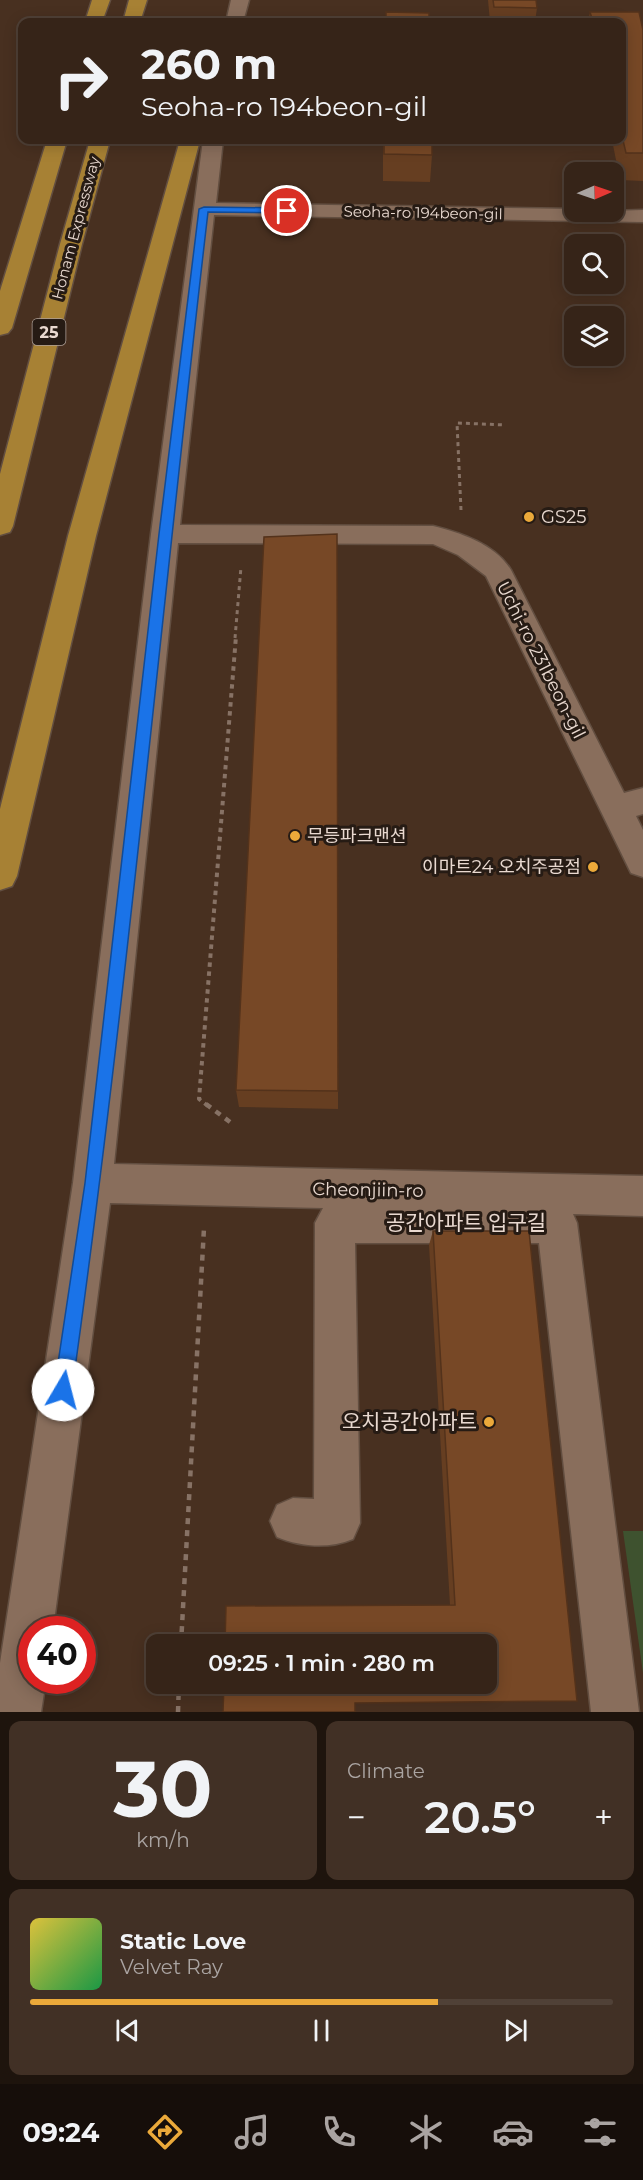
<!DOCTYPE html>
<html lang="en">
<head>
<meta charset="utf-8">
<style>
	:root { --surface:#362418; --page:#413025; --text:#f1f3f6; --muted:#aaa4a2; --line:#504137; --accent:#eba93a }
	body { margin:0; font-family:Montserrat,"Noto Sans KR",sans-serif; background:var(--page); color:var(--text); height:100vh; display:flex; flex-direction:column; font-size:22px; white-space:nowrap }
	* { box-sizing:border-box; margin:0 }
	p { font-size:20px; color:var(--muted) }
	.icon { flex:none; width:33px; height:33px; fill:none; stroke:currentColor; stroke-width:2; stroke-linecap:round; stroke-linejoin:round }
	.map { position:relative; height:1712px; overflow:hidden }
	.drawer { display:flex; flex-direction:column; gap:9px; padding:9px; background:#1e140d; flex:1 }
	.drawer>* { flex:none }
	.banner { position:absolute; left:18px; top:18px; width:608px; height:126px; border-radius:12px; box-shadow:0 3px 15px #0003,0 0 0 2px var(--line); background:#362418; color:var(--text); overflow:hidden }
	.needle { width:39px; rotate:88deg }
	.tools { position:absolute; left:564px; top:162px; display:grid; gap:12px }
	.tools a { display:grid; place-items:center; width:60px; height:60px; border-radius:12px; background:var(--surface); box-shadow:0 3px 15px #0003,0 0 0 2px var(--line); font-size:30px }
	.speed { position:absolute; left:18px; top:1616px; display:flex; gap:12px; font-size:30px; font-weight:700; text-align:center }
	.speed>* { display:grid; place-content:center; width:78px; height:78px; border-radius:50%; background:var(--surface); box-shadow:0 3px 15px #0003,0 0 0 2px var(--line); line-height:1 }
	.speed .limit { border:9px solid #d22; background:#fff; color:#111 }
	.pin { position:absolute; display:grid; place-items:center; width:51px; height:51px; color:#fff; margin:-26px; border:3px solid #fff; border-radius:50%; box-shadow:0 2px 6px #0007 }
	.me { position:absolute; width:66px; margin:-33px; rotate:8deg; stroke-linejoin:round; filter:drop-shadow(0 0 4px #0008) }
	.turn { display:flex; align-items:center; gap:21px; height:126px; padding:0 24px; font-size:27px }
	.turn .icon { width:78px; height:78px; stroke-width:2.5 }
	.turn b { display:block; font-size:42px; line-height:51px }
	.big { font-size:45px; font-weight:600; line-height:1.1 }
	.drawer .tile { flex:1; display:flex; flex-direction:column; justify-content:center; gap:9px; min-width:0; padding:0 21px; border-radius:12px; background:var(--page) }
	.drawer .dial { align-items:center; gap:0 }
	.dial b { font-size:78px; line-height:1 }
	.song { display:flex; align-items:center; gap:18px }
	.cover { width:72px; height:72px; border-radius:9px; background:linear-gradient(135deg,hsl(50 70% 55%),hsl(140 70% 35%)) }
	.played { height:6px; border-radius:3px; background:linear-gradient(90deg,var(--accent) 70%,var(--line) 70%) }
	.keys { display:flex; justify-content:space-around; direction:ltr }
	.heat { display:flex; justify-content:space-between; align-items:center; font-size:33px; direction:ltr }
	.drawer .tiles { flex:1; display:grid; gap:9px; grid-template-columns:1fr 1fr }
	.tile:last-child { grid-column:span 2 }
	.trip { position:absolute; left:146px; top:1634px; width:351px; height:60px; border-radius:12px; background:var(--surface); box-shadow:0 3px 15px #0003,0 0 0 2px var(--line); font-weight:600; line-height:60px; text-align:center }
	.tabs { display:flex; height:96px; justify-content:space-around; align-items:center; background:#160e0a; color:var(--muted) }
	.tabs .icon { width:42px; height:42px }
	.tabs .active { color:var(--accent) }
	.tabs b { font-size:27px; color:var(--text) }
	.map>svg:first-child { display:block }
</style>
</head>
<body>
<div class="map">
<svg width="643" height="1712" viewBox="0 0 643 1712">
	<rect width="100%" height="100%" fill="#483020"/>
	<path fill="#3e522f" d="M 623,1531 L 643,1531 L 643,1673 Z"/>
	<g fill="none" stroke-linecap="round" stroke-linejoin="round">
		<defs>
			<path id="minor" d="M 231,0 L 249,0 L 243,22 L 226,22 Z
				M 203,140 L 223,140 L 216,203 L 574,209 L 574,212 L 643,210 L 643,222 L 214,215 L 180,525 L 433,526 C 461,533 495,544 511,570 L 624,793 L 643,788 L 643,814 L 636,816 L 643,830 L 643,877 L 631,873 L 486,576 L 458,555 L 433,544 L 178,543 L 114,1164 L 643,1176 L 643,1216 L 573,1214 L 577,1223 L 639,1712 L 591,1712 L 539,1243 L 355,1243 L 360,1523 L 353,1539 C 329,1549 301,1547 277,1537 L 270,1521 L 277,1505 L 293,1498 L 314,1499 L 315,1223 L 323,1208 L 110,1203 L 53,1629 L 32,1629 L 32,1680 L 46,1680 L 41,1712 L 0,1712 L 0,1663 L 73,1183 L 151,534 Z"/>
			<path id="highway" d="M 92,0 L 110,0 L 102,22 L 85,22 Z
				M 129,0 L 147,0 L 140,22 L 123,22 Z
				M 47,140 L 67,140 L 12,328 L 8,333 L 0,335 L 0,291 Z
				M 90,140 L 110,140 L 82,244 L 13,526 L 10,532 L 0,535 L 0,474 L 60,244 Z
				M 180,140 L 200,140 L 96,536 L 17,876 L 12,886 L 0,890 L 0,809 L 68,536 Z"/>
		</defs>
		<use href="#minor" stroke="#624e40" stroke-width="3"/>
		<use href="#highway" stroke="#624e40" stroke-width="3"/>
		<path stroke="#877265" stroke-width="3" stroke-dasharray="4 4" stroke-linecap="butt" d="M 461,510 L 457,423 L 505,425
			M 235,638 L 241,567"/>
		<path stroke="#877265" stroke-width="4" stroke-dasharray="4.5 4.5" stroke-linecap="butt" d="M 208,1106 L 199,1099 L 236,636"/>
		<path stroke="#877265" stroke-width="4.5" stroke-dasharray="6 6" stroke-linecap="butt" d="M 206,1104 L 230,1122
			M 181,1644 L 204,1228
			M 178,1712 L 179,1683"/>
		<use href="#minor" fill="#896e5c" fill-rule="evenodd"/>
		<use href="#highway" fill="#a78134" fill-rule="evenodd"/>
	</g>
	<path fill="#663e21" d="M 488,0 L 536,0 L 537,8 L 535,22 L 490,22 Z
		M 590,12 L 643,30 L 643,181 L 620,180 L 612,140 L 621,140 L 621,22 L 588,22 Z
		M 383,140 L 432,140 L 432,155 L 430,182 L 383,181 Z
		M 236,1090 L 338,1091 L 338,1109 L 239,1107 Z
		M 433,1231 L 577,1701 L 355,1703 L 223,1712 L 450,1605 L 429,1245 Z"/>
	<path fill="#774826" stroke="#53321b" stroke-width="1.5" d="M 493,0 L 536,0 L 537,8 L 494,7 Z
		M 386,12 L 429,13 L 429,22 L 386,22 Z
		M 590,12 L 639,12 L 643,30 L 643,153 L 626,153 L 621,132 L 621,22 L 593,22 Z
		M 384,140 L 432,140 L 432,155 L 384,154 Z
		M 337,534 L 338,1091 L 236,1090 L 264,537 Z
		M 433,1231 L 529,1231 L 577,1701 L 355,1703 L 355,1712 L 223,1712 L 224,1683 L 486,1683 L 486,1644 L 225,1644 L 226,1606 L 455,1605 Z"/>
	<path fill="#1a73e8" stroke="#114b97" stroke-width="1.5" d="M 204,207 L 287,208 L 292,211 L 287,213 L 208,212 C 162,605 127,999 72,1390 L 70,1396 L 63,1399 L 57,1396 L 54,1390 L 85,1183 L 159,534 L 199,209 Z"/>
	<g fill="#eba93a" stroke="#261b14" stroke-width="2">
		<circle cx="529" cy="517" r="6"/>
		<circle cx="295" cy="836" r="6"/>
		<circle cx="593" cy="867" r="6"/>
		<circle cx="489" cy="1422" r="6"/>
	</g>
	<g text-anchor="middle" stroke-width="6" stroke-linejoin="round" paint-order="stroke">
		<g font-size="15" fill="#e9d9d0" stroke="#261b14">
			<text transform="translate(423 213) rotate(1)" y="5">Seoha-ro 194beon-gil</text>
			<text transform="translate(76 228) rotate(-75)" y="5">Honam Expressway</text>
		</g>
		<rect fill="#261b14" stroke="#aea098" stroke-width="1.5" x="32.5" y="319" width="33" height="26" rx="4.5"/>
		<g font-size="16" font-weight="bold" fill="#e9d9d0">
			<text x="49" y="338">25</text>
		</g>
		<g font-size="18" fill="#e9d9d0" stroke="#261b14" text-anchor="start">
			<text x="541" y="523">GS25</text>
			<text x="307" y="842">무등파크맨션</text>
			<text x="581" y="873" text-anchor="end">이마트24 오치주공점</text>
		</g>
		<g font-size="18" fill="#e9d9d0" stroke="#261b14">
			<text transform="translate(541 660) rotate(63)" y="6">Uchi-ro 231beon-gil</text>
			<text transform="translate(368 1190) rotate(1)" y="6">Cheonjiin-ro</text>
		</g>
		<g font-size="21" fill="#e9d9d0" stroke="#261b14">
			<text x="466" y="1230">공간아파트 입구길</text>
		</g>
		<g font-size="21" fill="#e9d9d0" stroke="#261b14" text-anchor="end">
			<text x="477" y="1429">오치공간아파트</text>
		</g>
	</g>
</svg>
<div class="tools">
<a><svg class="needle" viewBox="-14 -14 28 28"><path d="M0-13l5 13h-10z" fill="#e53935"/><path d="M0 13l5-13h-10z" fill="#aaa4a2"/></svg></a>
<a><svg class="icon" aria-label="search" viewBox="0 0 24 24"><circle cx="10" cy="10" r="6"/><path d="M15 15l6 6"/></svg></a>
<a><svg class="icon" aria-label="layers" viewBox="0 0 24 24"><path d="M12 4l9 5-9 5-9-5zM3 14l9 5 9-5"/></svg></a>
</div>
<div class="speed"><div class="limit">40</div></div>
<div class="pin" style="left:287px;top:211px;background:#d93025"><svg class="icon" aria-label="arrive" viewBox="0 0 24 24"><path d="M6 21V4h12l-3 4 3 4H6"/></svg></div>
<svg class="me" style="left:63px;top:1390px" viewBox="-20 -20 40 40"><circle r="19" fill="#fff"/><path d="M0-13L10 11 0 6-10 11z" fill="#1a73e8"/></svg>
<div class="trip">09:25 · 1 min · 280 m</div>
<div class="banner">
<div class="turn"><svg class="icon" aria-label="right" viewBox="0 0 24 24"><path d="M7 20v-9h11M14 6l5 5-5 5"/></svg><div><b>260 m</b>Seoha-ro 194beon-gil</div></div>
</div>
</div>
<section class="drawer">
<div class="tiles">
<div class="tile dial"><b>30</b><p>km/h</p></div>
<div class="tile"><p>Climate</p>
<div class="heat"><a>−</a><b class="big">20.5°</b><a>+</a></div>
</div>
<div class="tile">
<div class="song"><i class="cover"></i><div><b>Static Love</b><p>Velvet Ray</p></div></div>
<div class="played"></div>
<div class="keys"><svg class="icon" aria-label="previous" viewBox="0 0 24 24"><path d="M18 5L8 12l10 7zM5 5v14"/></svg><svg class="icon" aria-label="pause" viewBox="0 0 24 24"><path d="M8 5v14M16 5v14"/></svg><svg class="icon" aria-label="next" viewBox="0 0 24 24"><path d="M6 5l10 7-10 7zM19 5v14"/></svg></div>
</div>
</div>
</section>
<nav class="tabs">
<b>09:24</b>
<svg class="icon active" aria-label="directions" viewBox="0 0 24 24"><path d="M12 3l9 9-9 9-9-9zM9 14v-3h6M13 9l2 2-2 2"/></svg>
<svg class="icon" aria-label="music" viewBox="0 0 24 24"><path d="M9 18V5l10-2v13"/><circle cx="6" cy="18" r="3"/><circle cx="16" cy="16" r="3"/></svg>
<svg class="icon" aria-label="phone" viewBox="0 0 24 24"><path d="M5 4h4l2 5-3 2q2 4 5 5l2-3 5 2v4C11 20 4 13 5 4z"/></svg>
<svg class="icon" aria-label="climate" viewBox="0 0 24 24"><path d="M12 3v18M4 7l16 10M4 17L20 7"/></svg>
<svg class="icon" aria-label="car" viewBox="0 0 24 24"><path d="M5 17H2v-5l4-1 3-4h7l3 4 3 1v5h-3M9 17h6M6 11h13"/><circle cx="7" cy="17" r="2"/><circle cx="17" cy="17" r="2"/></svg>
<svg class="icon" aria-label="filters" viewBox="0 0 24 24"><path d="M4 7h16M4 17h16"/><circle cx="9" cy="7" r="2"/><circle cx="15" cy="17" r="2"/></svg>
</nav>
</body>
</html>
